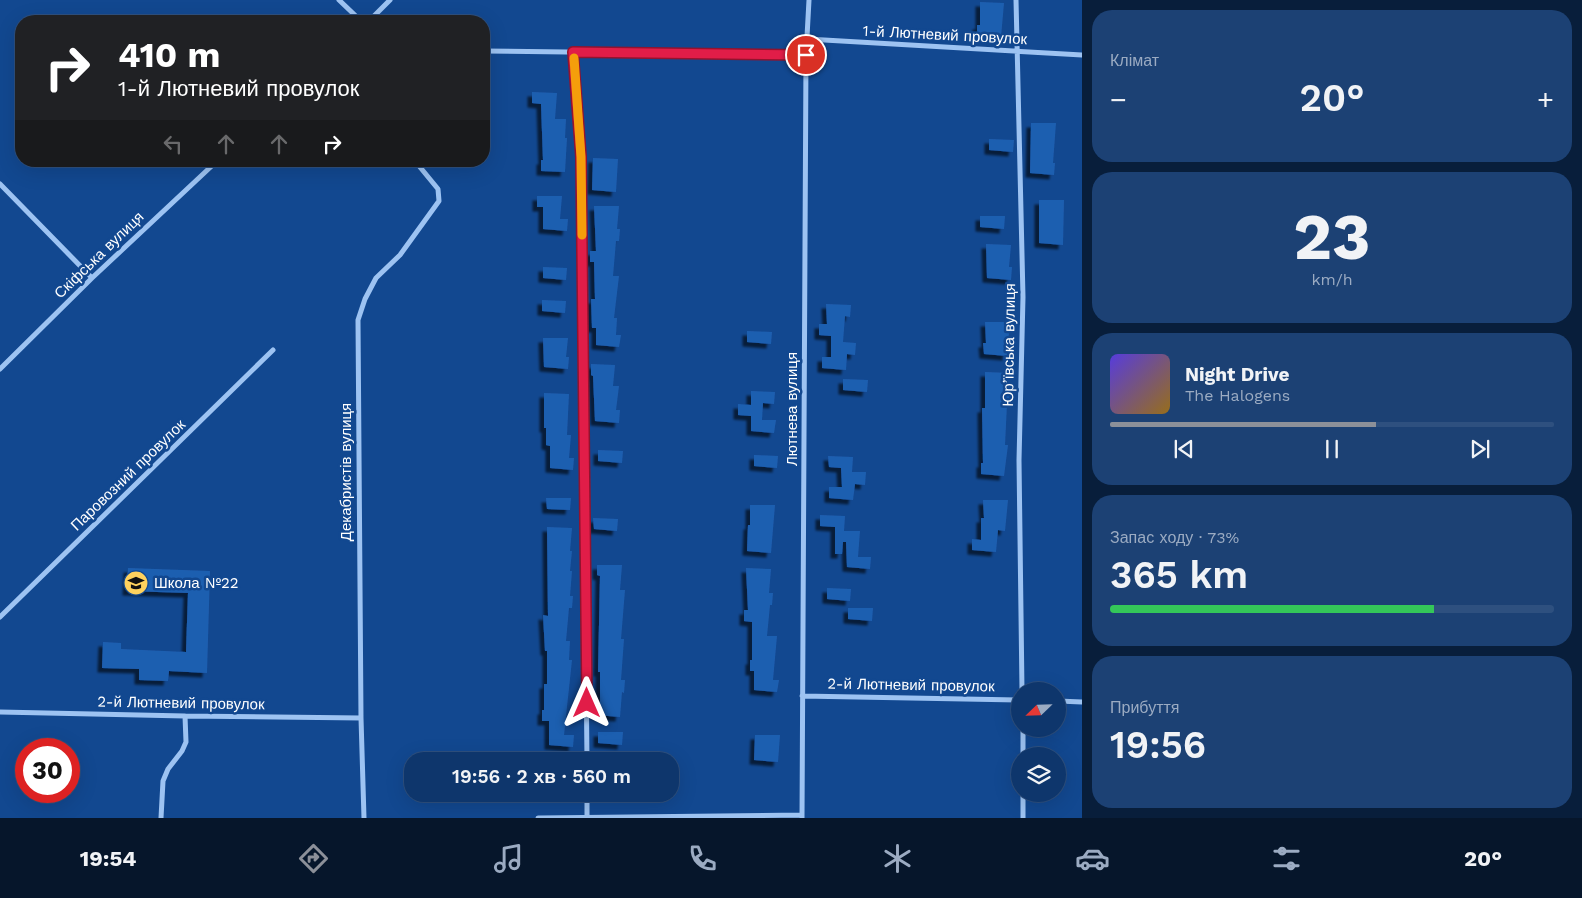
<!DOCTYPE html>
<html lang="uk">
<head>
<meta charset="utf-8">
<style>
	:root { --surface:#0e366c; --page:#1c4174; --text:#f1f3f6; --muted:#9babc2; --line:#2e507f; --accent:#8c9099 }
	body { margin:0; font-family:"Work Sans",sans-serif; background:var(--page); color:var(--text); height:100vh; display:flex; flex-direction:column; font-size:19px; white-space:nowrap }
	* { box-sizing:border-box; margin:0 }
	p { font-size:16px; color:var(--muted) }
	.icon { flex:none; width:28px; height:28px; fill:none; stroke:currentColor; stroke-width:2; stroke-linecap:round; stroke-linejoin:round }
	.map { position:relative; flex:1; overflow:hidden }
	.drawer { display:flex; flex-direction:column; gap:10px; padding:10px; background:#081e3b; width:500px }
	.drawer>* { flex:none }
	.top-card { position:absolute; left:15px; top:15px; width:475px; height:152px; border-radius:20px; box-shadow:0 5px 20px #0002,0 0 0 1px var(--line); background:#202124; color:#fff; overflow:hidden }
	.needle { width:32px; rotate:247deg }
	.controls { position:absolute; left:1011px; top:682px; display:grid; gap:10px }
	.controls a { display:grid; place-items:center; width:55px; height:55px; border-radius:50%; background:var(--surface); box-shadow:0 5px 20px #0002,0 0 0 1px var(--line); font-size:25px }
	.speed { position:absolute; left:15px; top:738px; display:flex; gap:10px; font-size:25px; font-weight:700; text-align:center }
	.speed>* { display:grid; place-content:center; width:65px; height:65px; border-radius:50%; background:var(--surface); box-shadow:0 5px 20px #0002,0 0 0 1px var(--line); line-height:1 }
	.speed .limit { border:8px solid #d22; background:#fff; color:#111 }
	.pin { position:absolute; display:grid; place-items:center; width:42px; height:42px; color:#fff; margin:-21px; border:2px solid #fff; border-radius:50%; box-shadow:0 1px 5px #0007 }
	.me { position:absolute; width:55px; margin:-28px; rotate:0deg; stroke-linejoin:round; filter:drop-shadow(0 0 4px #0008) }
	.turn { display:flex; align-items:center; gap:18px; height:105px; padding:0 20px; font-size:22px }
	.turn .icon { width:65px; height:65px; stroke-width:2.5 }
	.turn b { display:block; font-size:35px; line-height:42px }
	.lanes { display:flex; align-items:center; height:48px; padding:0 20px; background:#0003; justify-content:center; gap:25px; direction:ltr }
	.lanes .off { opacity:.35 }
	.big { font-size:38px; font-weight:600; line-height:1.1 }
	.drawer .card { flex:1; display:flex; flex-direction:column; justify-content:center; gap:8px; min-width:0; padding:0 18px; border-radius:20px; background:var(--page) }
	.drawer .dial { align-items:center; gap:0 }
	.dial b { font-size:65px; line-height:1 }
	.song { display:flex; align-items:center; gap:15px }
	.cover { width:60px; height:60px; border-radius:8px; background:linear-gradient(135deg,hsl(250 70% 55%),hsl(40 70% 35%)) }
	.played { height:5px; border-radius:2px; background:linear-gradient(90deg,var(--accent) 60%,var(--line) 60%) }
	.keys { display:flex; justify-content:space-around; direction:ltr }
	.heat { display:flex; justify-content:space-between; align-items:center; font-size:28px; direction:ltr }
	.charge { height:8px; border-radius:4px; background:linear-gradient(90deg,#34c759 73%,var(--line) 0) }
	.trip { position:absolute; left:404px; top:752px; width:275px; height:50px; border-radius:20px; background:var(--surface); box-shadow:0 5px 20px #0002,0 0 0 1px var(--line); font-weight:600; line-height:50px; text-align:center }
	.tabs { display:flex; height:80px; justify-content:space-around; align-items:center; background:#06162b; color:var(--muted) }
	.tabs .icon { width:35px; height:35px }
	.tabs .active { color:var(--accent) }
	.tabs b { font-size:22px; color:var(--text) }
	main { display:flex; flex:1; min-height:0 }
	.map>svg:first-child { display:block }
</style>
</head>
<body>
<main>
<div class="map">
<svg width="1082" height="818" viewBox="0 0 1082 818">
	<defs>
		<filter id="shadow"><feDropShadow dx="-4.5" dy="4.5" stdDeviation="1" flood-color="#0009"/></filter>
	</defs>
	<rect width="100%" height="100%" fill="#124890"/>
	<path fill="#1f5fb0" filter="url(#shadow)" d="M 980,2 L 1004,3 L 1001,37 L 977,36 L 977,25 L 980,25 Z
		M 532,92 L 557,93 L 555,119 L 566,119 L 565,138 L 567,138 L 565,172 L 541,171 L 541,160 L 543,160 L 541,104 L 532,103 Z
		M 1031,123 L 1056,123 L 1053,163 L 1055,163 L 1054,175 L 1030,173 Z
		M 989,139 L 1014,140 L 1013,152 L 989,150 Z
		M 593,158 L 618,159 L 616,192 L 592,190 Z
		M 537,196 L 562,196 L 560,219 L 568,219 L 567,231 L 543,229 L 543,207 L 537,207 Z
		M 1039,200 L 1064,200 L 1063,245 L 1039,243 Z
		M 594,206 L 619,206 L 617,229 L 620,229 L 619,241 L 616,241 L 613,276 L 619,276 L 614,318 L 617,318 L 616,335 L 621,335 L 619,347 L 596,345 L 596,328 L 592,328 L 591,299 L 595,299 L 594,262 L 590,262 L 590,251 L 596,251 Z
		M 980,216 L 1005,216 L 1004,229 L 980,227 Z
		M 986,244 L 1011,245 L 1009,267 L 1012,267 L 1011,280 L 987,278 Z
		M 543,267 L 567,268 L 566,280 L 543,278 Z
		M 542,300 L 566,301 L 565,313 L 542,311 Z
		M 826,304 L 851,305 L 850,317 L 845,316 L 843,342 L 856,343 L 855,355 L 847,354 L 846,370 L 822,368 L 822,357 L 831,357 L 831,336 L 819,335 L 819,324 L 827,324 Z
		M 985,322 L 1010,322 L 1007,356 L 984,354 L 983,343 L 986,343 Z
		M 747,331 L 772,332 L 771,344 L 747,342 Z
		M 543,338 L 568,338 L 566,357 L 569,357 L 568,369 L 544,367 Z
		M 591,364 L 615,365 L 613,386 L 619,386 L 616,410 L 620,410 L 619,423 L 595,421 L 593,376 L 591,375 Z
		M 985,372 L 1010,373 L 1008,392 L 1010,392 L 1009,404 L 1007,404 L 1005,445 L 1008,445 L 1004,476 L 981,474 L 981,463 L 983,463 L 982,408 L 985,408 Z
		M 843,379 L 868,380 L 867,392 L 843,390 Z
		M 751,391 L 775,392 L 774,404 L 763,403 L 762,420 L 776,420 L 774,433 L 751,431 L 751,416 L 738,415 L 738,404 L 751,405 Z
		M 544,393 L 569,394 L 567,435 L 571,435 L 569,458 L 574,458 L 573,470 L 550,468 L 550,446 L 546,445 L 546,428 L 544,428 Z
		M 598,450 L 623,451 L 622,463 L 598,461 Z
		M 754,455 L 778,456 L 777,468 L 754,466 Z
		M 828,456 L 853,457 L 852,472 L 866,472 L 865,485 L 855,484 L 853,500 L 829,498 L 829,487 L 842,487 L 841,468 L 829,467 Z
		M 546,498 L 571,498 L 570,510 L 547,509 Z
		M 983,500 L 1008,500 L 1005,531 L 998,530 L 996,552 L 972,550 L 972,539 L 981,540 L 981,518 L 984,518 Z
		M 750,505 L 775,505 L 771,553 L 747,551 L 748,525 L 750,525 Z
		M 820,515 L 845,516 L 844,531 L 860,531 L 858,557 L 871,557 L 870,569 L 847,567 L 846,542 L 843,542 L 842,554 L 835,554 L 835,527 L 820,526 Z
		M 593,518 L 618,519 L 617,531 L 594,529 Z
		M 547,527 L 572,528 L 570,551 L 572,551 L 570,571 L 572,571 L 570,596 L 573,596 L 572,608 L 569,608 L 566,641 L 570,641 L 569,660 L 572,660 L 564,735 L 574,735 L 573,747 L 549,745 L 549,721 L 542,721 L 542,710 L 544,710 L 544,684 L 547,684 L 547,651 L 545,651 L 543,615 L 548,616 Z
		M 597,565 L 622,565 L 620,590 L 625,590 L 621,639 L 624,639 L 621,680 L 625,680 L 624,693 L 622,692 L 620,717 L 596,715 L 596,704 L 600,705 L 600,672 L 598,672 L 600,576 L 597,575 Z
		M 128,568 L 210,571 L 207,673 L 169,671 L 168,681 L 139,680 L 139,669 L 102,668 L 103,642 L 121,643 L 121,649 L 186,652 L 188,593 L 127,591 Z
		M 746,568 L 771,569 L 769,593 L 773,593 L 772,605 L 770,605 L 767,636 L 777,636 L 773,680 L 779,680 L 777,692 L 754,690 L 754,671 L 750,671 L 750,660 L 752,660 L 752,622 L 744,621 L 744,610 L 748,610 Z
		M 827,588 L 851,589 L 850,601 L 827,599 Z
		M 848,608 L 873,608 L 872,621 L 848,619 Z
		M 598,732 L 623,732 L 622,745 L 598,743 Z
		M 755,735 L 780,735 L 778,762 L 754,760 Z"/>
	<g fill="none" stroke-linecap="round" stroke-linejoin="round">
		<path stroke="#9dc3f2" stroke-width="5" d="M 339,0 L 361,21
			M 1016,0 L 1023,297 L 1019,460 L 1022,691
			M 369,21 L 390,0
			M 807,39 L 1082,55
			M 484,51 L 806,55
			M 573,52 L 581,157 L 587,761
			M 0,184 L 92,278
			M 0,369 L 92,278 L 217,161
			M 0,617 L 273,350
			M 802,696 L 1020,700
			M 1058,701 L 1082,702
			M 0,712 L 185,716 L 361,718
			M 1023,729 L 1023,756
			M 587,794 L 587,818
			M 1023,794 L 1023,818
			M 161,818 L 163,781 L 168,769 L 182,751 L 186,742 L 185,716
			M 364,818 L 361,718 L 358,320 L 365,299 L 376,278 L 400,255 L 439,201 L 438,189 L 415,161
			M 538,818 L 802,815
			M 802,818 L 806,55 L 809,0"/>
	</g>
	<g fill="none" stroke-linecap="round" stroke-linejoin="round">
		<defs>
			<path id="route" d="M 587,703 L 581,157 L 573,52 L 806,55"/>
		</defs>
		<use href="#route" stroke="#92132f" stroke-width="12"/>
		<use href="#route" stroke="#e11d48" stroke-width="9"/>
		<path stroke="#f59e0b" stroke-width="9" d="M 574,58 L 581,157 L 582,235"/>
	</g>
	<defs>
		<symbol id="school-disc" viewBox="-11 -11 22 22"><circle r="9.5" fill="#ffd25e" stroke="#124890"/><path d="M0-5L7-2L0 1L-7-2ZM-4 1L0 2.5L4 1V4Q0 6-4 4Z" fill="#111"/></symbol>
	</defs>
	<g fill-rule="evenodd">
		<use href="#school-disc" x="122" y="569" width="28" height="28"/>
	</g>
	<g text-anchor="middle" stroke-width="5" stroke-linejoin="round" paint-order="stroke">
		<g font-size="15" fill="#fff" stroke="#124890">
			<text transform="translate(945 35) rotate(3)" y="5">1-й Лютневий провулок</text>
			<text transform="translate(99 255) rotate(-44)" y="5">Скіфська вулиця</text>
			<text transform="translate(1009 345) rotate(-89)" y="5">Юр’ївська вулиця</text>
			<text transform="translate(792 409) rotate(-90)" y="5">Лютнева вулиця</text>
			<text transform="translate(346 472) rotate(-90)" y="5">Декабристів вулиця</text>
			<text transform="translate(128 475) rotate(-44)" y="5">Паровозний провулок</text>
			<text transform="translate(911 685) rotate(1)" y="5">2-й Лютневий провулок</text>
			<text transform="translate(181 703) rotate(1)" y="5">2-й Лютневий провулок</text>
		</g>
		<g font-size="15" fill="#fff" stroke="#124890" text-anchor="start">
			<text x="154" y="588">Школа №22</text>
		</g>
	</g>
</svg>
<div class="controls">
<a><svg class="needle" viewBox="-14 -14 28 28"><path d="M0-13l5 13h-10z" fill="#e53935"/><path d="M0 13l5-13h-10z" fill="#9babc2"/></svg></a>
<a><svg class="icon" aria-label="layers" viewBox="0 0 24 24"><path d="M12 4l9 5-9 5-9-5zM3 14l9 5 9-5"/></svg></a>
</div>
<div class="speed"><div class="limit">30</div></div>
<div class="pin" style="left:806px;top:55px;background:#d93025"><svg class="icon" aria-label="arrive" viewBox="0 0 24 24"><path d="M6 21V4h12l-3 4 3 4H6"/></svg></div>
<svg class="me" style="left:587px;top:703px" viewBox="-20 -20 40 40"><path d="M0-17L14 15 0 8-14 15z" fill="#e11d48" stroke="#fff" stroke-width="4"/></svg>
<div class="trip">19:56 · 2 хв · 560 m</div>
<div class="top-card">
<div class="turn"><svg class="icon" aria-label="right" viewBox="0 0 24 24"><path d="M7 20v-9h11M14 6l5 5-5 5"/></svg><div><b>410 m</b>1-й Лютневий провулок</div></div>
<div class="lanes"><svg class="icon off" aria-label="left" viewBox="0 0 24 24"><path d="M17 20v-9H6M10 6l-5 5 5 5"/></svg><svg class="icon off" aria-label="ahead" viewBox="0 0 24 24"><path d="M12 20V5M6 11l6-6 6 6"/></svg><svg class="icon off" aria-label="ahead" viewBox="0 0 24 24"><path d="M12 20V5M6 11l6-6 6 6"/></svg><svg class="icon" aria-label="right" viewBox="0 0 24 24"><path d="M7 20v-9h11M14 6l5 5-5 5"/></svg></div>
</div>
</div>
<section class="drawer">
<div class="card"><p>Клімат</p>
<div class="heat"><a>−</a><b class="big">20°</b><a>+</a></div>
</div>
<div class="card dial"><b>23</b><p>km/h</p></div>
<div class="card">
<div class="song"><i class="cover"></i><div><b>Night Drive</b><p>The Halogens</p></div></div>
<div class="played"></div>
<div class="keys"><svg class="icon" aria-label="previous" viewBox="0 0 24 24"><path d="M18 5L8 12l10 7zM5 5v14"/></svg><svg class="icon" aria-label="pause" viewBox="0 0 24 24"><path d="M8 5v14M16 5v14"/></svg><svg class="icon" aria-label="next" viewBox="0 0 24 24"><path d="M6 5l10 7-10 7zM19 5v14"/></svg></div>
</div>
<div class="card"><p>Запас ходу · 73%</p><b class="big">365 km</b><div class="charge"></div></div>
<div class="card"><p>Прибуття</p><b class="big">19:56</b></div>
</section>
</main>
<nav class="tabs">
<b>19:54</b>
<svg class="icon active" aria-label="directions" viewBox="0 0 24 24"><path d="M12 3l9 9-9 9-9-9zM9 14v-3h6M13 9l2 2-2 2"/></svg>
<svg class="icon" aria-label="music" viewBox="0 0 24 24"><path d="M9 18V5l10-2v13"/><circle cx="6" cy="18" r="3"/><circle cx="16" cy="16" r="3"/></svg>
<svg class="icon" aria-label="phone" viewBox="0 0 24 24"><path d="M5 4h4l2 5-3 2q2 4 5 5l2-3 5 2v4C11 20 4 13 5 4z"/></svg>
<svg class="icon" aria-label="climate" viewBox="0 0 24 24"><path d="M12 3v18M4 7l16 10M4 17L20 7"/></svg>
<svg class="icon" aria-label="car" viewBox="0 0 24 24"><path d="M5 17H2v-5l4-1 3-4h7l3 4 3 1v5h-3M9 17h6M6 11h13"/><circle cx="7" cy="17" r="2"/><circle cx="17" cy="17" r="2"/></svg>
<svg class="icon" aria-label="filters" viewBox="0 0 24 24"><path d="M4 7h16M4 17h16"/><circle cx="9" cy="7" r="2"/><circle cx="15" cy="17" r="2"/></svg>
<b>20°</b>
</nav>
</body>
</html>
